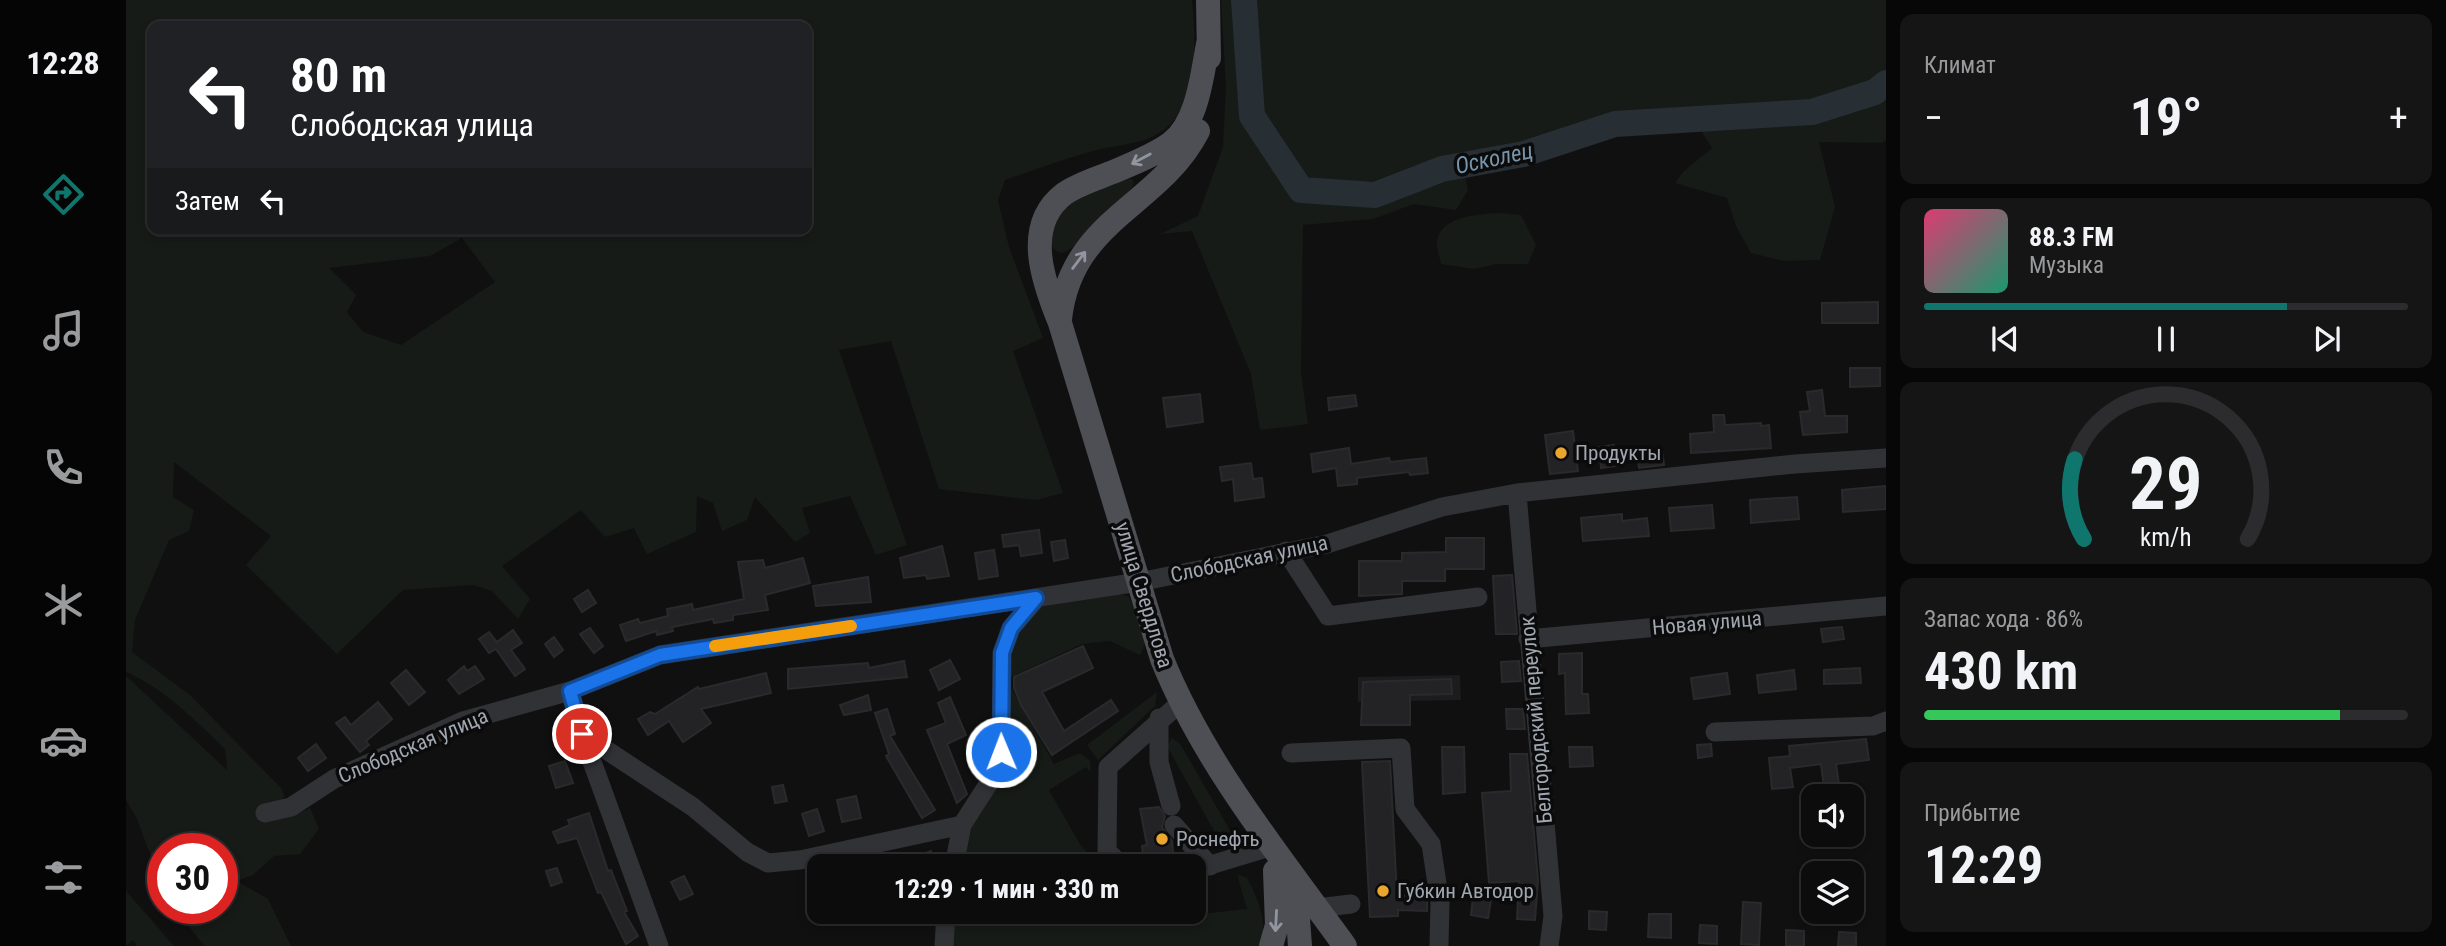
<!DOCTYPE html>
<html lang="ru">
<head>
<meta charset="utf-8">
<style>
	:root { --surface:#0c0c0d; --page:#151516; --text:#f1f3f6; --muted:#9a9b9d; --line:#2c2c2e; --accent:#0f766e }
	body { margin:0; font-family:"Roboto Condensed",sans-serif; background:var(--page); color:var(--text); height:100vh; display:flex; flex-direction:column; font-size:26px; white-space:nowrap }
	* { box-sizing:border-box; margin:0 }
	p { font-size:23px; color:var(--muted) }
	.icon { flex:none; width:38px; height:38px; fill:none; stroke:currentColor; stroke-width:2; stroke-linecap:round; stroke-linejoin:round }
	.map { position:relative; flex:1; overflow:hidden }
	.sheet { display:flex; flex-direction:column; gap:14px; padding:14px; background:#070707; width:560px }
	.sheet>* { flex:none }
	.top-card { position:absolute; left:21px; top:21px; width:665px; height:214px; border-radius:14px; box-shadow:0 4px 10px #0003,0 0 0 2px var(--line); background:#202124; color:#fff; overflow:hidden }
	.controls { position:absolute; left:1675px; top:784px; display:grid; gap:14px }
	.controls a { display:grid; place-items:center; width:63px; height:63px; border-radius:14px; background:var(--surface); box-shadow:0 4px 10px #0003,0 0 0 2px var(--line); font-size:35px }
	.speed { position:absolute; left:21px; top:833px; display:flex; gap:14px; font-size:35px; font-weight:700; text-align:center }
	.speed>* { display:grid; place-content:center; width:91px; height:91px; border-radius:50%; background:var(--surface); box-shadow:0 4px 10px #0003,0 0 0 2px var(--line); line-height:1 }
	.speed .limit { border:10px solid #d22; background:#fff; color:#111 }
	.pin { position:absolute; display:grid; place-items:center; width:60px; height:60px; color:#fff; margin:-30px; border:4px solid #fff; border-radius:50%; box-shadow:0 2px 7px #0007 }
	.me { position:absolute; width:77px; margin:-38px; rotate:359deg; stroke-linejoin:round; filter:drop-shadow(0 0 5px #0008) }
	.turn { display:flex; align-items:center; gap:24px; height:147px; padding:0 28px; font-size:32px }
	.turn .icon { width:91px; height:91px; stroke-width:2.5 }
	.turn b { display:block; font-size:49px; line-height:60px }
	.then { display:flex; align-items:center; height:66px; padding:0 28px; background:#0003; gap:14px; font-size:26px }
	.big { font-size:52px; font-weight:700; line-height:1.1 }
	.sheet .tile { flex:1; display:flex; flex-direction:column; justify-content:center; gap:10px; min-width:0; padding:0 24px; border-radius:14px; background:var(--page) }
	.sheet .dial { align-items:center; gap:0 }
	.dial svg { height:182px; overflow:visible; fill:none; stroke:var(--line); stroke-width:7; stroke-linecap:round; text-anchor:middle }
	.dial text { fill:var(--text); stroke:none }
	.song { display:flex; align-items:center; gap:21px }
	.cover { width:84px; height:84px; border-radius:10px; background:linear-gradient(135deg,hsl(340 70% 55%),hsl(160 70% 35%)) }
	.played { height:7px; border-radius:4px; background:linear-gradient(90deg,var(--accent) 75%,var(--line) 75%) }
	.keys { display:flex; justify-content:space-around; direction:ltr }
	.heat { display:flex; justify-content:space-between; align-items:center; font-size:38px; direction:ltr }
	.charge { height:10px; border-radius:5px; background:linear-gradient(90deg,#34c759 86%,var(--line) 0) }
	.trip { position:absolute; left:681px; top:854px; width:399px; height:70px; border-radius:14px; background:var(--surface); box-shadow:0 4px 10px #0003,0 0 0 2px var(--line); font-weight:700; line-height:70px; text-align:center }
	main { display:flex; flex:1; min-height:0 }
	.tab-bar { display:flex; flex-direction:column; width:126px; justify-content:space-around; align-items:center; background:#050505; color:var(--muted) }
	.tab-bar .icon { width:49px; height:49px }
	.tab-bar .selected { color:var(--accent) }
	.tab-bar b { font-size:32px; color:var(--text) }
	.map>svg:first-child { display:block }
</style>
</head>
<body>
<main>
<nav class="tab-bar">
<b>12:28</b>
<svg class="icon selected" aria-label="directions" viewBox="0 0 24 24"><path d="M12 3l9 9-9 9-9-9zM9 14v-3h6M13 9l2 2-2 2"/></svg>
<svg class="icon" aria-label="music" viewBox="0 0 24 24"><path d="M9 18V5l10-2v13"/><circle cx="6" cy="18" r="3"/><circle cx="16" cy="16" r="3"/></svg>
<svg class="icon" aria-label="phone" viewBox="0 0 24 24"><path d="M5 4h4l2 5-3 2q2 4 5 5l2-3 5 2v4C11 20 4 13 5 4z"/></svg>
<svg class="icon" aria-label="climate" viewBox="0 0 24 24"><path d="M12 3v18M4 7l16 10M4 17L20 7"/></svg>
<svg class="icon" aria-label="car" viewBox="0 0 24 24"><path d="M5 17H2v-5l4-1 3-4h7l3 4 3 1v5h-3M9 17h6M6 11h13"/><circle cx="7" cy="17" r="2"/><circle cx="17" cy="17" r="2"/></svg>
<svg class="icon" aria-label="filters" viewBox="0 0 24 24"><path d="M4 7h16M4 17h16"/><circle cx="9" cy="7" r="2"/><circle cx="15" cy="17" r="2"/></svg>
</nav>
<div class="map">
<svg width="1760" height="946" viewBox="0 0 1760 946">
	<rect width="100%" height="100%" fill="#101011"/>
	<path fill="#1c1c1e" d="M 1334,675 L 1335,700 L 1232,702 L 1232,677 Z"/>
	<path fill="#161b17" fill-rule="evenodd" d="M 0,0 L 1066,0 C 1070,43 1075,113 1028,136 C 1011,145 989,145 971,150 C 940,158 909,170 879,180 L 872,200 L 883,247 L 917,338 L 887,351 L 937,493 L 910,500 L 813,489 L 765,341 L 713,350 L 781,545 L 750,555 L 724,496 L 676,508 L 684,533 L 669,542 L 629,497 L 621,520 L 596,531 L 587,503 L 571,496 L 570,532 L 521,554 L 508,528 L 479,537 L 455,510 L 376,566 L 404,599 L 392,619 L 366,591 L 347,585 L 277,590 L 211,654 L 120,565 L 145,536 L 48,462 L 47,497 L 68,510 L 63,531 L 43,540 L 9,620 L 6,652 L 64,695 L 156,789 L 158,796 L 150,814 L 168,815 L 184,808 L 193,829 L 174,854 L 148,856 L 127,875 L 111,881 L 142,899 L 165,946 L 78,946 L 49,908 L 96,908 L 96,849 L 37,849 L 37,889 L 11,819 L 0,800 L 0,676 L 101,770 L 99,749 C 69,720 39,689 0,672 ZM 26,26 L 681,26 L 681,229 L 26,229 ZM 336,238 L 369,282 L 275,345 L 237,332 L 221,312 L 230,295 L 203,268 L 304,256 Z
		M 1095,0 L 1112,0 L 1120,118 L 1171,196 L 1252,181 L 1177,185 L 1133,114 L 1124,0 L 1760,0 L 1760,140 L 1756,143 L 1693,142 L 1709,207 L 1694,260 L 1658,261 L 1625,253 L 1610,226 L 1601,198 L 1549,183 L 1557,172 L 1586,148 L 1560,107 L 1486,120 L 1394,150 L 1334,153 L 1342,190 L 1330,210 L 1288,204 L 1247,219 L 1177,225 L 1175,372 L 1182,424 L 1134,430 L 1125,374 L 1066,231 L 1034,234 L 1072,216 L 1097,147 L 1100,87 Z
		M 1004,178 L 1008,181 L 1007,186 C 989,209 962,242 936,253 C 928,250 923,247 923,238 C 922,201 977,189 1004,178 Z
		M 1373,213 L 1395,215 L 1410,245 L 1402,264 L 1370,264 L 1348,269 L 1315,264 C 1314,257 1310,248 1311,241 C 1314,216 1354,214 1373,213 Z
		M 989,593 L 1002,596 C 1012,609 1025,641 1014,655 L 984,641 L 956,644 L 880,679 L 928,764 L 954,753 L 964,761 L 965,772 L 960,767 L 923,790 L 955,846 L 975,866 L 834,866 L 844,826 L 858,801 L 883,652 L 893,627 L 918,602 Z
		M 1031,692 L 1029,706 L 972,760 L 961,745 Z
		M 1046,738 L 1055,745 L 1113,846 L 1106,848 L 1097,844 L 1088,831 L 1041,746 Z
		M 1111,874 L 1121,878 C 1131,895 1144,928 1133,946 L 826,946 L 828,912 L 1068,912 L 1068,884 L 1075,914 L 1121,909 Z
		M 0,891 L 48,946 L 11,946 L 7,940 L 0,946 Z"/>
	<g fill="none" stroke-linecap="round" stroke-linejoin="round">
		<path stroke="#272e34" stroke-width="26" d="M 1118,0 L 1126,116 L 1175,190 L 1249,195 L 1316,169 L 1398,154 L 1489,124 L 1686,112 L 1749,92 L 1760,83"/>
	</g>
	<path fill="#232325" stroke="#2a2a2d" stroke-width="2" d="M 1752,302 L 1752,323 L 1696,323 L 1696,303 Z
		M 1724,368 L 1754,368 L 1754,386 L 1724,387 Z
		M 1696,390 L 1699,416 L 1721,416 L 1721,432 L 1677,435 L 1674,412 L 1684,411 L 1681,392 Z
		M 1074,394 L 1077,422 L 1041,427 L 1037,398 Z
		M 1229,395 L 1231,406 L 1203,410 L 1202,398 Z
		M 1587,415 L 1598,415 L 1599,425 L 1635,423 L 1635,426 L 1643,425 L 1645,448 L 1565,453 L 1564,434 L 1588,432 Z
		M 1447,431 L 1452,471 L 1424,474 L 1419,435 Z
		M 1488,445 L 1490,466 L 1475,468 L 1473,447 Z
		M 1223,448 L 1225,464 L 1263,458 L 1264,462 L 1300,458 L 1302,473 L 1284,475 L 1283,472 L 1231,478 L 1231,484 L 1212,486 L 1210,468 L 1187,472 L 1185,454 Z
		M 1536,450 L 1538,465 L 1513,468 L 1511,452 Z
		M 1125,463 L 1127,479 L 1136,478 L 1138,497 L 1109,501 L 1107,479 L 1096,481 L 1094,467 Z
		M 1760,486 L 1760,509 L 1717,512 L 1716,490 Z
		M 1671,497 L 1673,519 L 1625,523 L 1624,500 Z
		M 1586,505 L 1588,528 L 1545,531 L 1543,508 Z
		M 1496,514 L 1496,521 L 1521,518 L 1523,536 L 1457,541 L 1455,518 Z
		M 913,530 L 916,553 L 895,556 L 893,545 L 878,547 L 876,535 Z
		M 1320,538 L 1358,538 L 1358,569 L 1319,569 L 1319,581 L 1276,581 L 1276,594 L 1233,596 L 1233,561 L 1276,561 L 1276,553 L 1320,552 Z
		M 939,540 L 942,558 L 928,561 L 925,542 Z
		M 816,546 L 823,576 L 801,579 L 800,575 L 778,578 L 774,558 Z
		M 868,550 L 872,576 L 853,579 L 849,553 Z
		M 677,558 L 684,583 L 639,595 L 642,610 L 607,615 L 607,620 L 588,623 L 587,619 L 546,627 L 547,631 L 531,635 L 530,631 L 500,641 L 494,625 L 512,619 L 514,623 L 542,616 L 541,609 L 566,604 L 567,610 L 618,599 L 612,562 L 637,560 L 639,568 Z
		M 1386,575 L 1391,634 L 1370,634 L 1367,576 Z
		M 742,577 L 745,602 L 690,606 L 687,586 Z
		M 462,590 L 470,603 L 456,612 L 448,599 Z
		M 1716,627 L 1718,639 L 1697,642 L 1695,629 Z
		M 464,628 L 477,646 L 468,653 L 454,634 Z
		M 387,630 L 396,643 L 385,650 L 399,669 L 389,676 L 370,649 L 363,653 L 353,639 L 363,632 L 371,642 Z
		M 428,637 L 437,650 L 428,657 L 419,644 Z
		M 957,646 L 967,668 L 916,692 L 938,731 L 985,700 L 992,711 L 926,755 L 895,705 L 888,688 L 888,677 Z
		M 1456,653 L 1456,694 L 1462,694 L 1463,713 L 1440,714 L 1439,673 L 1433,674 L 1433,654 Z
		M 824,660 L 834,679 L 813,690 L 804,670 Z
		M 778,661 L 781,677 L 662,689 L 662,669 L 742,663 L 743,668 Z
		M 1393,661 L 1395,681 L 1376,682 L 1375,662 Z
		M 338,666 L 341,671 L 349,666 L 358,679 L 333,694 L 322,680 Z
		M 1734,668 L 1735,683 L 1698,684 L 1698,670 Z
		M 280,670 L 299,692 L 283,705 L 265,683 Z
		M 1668,670 L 1670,689 L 1633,693 L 1631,675 Z
		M 640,673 L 645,693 L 575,709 L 585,723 L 557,742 L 543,721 L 522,735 L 512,719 L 524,712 L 529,714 L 572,687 L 573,689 Z
		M 1601,673 L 1604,694 L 1568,699 L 1565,678 Z
		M 1325,679 L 1326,694 L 1284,695 L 1284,725 L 1235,725 L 1237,682 Z
		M 742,695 L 745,710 L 718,715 L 714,705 Z
		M 824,697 L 840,735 L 821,744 L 841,794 L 831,803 L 801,730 L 820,723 L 812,703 Z
		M 252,702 L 266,719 L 240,741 L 243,745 L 234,752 L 210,723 L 219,717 L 225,725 Z
		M 761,709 L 769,734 L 764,736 L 809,810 L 796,818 L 760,756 L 763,754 L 749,713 Z
		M 1380,709 L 1397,709 L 1399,729 L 1381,729 Z
		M 859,732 L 863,750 L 857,757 L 847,738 Z
		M 1740,739 L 1743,760 L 1710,764 L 1714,792 L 1699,794 L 1695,764 L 1664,768 L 1667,787 L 1646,789 L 1643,758 L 1664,756 L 1663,746 Z
		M 190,744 L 200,758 L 182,771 L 172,758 Z
		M 1585,744 L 1586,756 L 1572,758 L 1571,745 Z
		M 1316,747 L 1338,747 L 1339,792 L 1317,794 Z
		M 1443,747 L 1466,747 L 1467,766 L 1444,767 Z
		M 1384,754 L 1401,754 L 1412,880 L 1409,920 L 1391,919 L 1393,881 L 1363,883 L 1356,793 L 1385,791 Z
		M 439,761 L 447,783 L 430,788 L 423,766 Z
		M 1264,761 L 1271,895 L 1301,896 L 1301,911 L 1272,910 L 1272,916 L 1244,917 L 1236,762 Z
		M 657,785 L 661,801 L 649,803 L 646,787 Z
		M 730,796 L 735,818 L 716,822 L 711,800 Z
		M 1033,807 L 1039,816 L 1036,827 L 1046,841 L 1048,865 L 1018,866 L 1016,846 L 1021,845 L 1014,809 Z
		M 691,809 L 698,831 L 683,836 L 676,814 Z
		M 463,813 L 482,871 L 485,870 L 501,911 L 498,912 L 512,936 L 500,944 L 475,892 L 472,893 L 451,838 L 432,843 L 427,832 L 444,825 L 442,820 Z
		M 805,851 L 811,866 L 767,866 L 767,865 Z
		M 431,868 L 436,882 L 425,886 L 420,871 Z
		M 558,876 L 567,894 L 554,900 L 545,882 Z
		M 1347,897 L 1365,900 L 1362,918 L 1345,915 Z
		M 1617,902 L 1635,903 L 1633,945 L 1615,944 Z
		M 1463,911 L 1481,912 L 1480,930 L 1463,929 Z
		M 1523,914 L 1545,914 L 1545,938 L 1522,937 Z
		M 1574,925 L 1591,926 L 1591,944 L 1573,943 Z
		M 1660,930 L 1678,931 L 1678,946 L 1660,946 Z
		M 1713,932 L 1730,933 L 1730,946 L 1712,946 Z"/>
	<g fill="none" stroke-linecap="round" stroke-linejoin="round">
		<path stroke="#313236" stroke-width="19" d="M 1391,493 L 1427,916 L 1423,946
			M 1160,551 L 1202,616 L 1352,597
			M 1402,639 L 1760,606
			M 444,691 L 456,734 L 533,946
			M 1033,718 L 1033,762 L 1045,806
			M 1589,732 L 1747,726 L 1760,721
			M 456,734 L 567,807 L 621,852 L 642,863 L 674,860 L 836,825
			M 1165,753 L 1275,748 L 1279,809 L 1305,844 L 1314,903 L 1313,946
			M 139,813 L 165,807 L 208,779 L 337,721 L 444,691 L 534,655 L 1013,582 L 1201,544 L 1316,507 L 1391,493 L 1669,464 L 1760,458
			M 1048,825 L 1084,866
			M 828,866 L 836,825 L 868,775 L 875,752 L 876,653 L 885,628 L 910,599
			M 996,866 L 981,851 L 982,767 L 1054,703
			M 1068,870 L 1147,846
			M 1191,908 L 1225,904
			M 818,946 L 820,912"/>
		<path stroke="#4d4f55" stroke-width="24" d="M 1082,0 L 1083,58
			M 1082,44 C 1076,75 1072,122 1045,143 C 1029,155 1006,164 987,172 C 972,178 952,184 938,194 C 896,226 918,284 934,323 L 1036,659 C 1078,763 1153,855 1219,946
			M 934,319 C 945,219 1033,207 1072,131
			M 1159,876 L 1172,919 L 1174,946
			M 1145,946 L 1151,925 L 1149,871"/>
	</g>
	<defs><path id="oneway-shaft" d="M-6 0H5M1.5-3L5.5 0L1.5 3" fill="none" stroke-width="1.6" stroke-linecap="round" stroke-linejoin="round" transform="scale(1.75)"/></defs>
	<g stroke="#90959f">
		<use href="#oneway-shaft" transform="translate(1015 159) rotate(152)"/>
		<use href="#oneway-shaft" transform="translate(953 260) rotate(-53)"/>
		<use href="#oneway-shaft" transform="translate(1150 921) rotate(93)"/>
	</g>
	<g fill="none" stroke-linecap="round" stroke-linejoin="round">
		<defs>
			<path id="route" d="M 456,734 L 444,691 L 534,655 L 910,598 L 885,628 L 876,653 L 875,752"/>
		</defs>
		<use href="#route" stroke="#114b97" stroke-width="18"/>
		<use href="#route" stroke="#1a73e8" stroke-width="12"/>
		<path stroke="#f59e0b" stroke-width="12" d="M 589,646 L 725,626"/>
	</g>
	<g fill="#eba62e" stroke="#0b0b0c" stroke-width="2.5">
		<circle cx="1435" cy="453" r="7"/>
		<circle cx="1036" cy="839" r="7"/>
		<circle cx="1257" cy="891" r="7"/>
	</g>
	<g text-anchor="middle" stroke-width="7" stroke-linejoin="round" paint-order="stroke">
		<g font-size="21" fill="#a1a7b1" stroke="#0b0b0c" text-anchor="start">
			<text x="1449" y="460">Продукты</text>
			<text x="1050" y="846">Роснефть</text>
			<text x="1271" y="898">Губкин Автодор</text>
		</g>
		<g font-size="21" fill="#a1a7b1" stroke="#0b0b0c">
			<text transform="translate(1123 559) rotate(-12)" y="7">Слободская улица</text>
			<text transform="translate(1018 595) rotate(73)" y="7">улица Свердлова</text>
			<text transform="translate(1581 623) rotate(-5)" y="7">Новая улица</text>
			<text transform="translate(1410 720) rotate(-95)" y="7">Белгородский переулок</text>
			<text transform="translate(287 746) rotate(-23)" y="7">Слободская улица</text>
		</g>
		<g font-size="23" font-style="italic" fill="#7895ac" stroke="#0b0b0c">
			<text transform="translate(1368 158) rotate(-12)" y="8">Осколец</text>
		</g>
	</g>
</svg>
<div class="controls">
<a><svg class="icon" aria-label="sound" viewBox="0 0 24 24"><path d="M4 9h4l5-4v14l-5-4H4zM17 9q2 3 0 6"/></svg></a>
<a><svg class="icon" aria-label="layers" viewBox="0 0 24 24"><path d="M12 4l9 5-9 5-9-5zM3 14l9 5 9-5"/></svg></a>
</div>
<div class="speed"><div class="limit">30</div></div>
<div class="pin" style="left:456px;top:734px;background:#d93025"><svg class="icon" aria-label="arrive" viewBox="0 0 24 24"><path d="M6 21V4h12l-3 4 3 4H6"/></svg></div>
<svg class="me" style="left:875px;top:752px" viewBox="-20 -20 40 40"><circle r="17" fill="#1a73e8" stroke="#fff" stroke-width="3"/><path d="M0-11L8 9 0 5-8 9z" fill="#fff"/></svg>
<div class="trip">12:29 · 1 мин · 330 m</div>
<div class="top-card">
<div class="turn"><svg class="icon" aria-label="left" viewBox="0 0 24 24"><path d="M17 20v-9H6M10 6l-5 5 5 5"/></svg><div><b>80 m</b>Слободская улица</div></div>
<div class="then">Затем<svg class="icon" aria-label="left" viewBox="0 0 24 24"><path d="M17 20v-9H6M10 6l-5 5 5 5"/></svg></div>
</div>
</div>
<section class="sheet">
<div class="tile"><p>Климат</p>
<div class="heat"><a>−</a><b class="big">19°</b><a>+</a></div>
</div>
<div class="tile">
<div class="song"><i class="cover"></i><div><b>88.3 FM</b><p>Музыка</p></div></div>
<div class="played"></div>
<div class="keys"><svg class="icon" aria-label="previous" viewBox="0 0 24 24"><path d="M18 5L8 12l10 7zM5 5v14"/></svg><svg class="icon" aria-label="pause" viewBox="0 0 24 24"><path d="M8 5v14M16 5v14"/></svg><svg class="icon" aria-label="next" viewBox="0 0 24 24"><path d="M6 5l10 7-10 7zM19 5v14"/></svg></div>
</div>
<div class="tile dial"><svg viewBox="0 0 100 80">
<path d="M14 69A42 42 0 1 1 86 69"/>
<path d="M14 69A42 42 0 0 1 10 34" stroke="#0f766e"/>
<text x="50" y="56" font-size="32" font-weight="700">29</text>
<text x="50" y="72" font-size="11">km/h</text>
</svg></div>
<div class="tile"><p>Запас хода · 86%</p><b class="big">430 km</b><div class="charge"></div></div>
<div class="tile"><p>Прибытие</p><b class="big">12:29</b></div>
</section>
</main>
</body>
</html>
